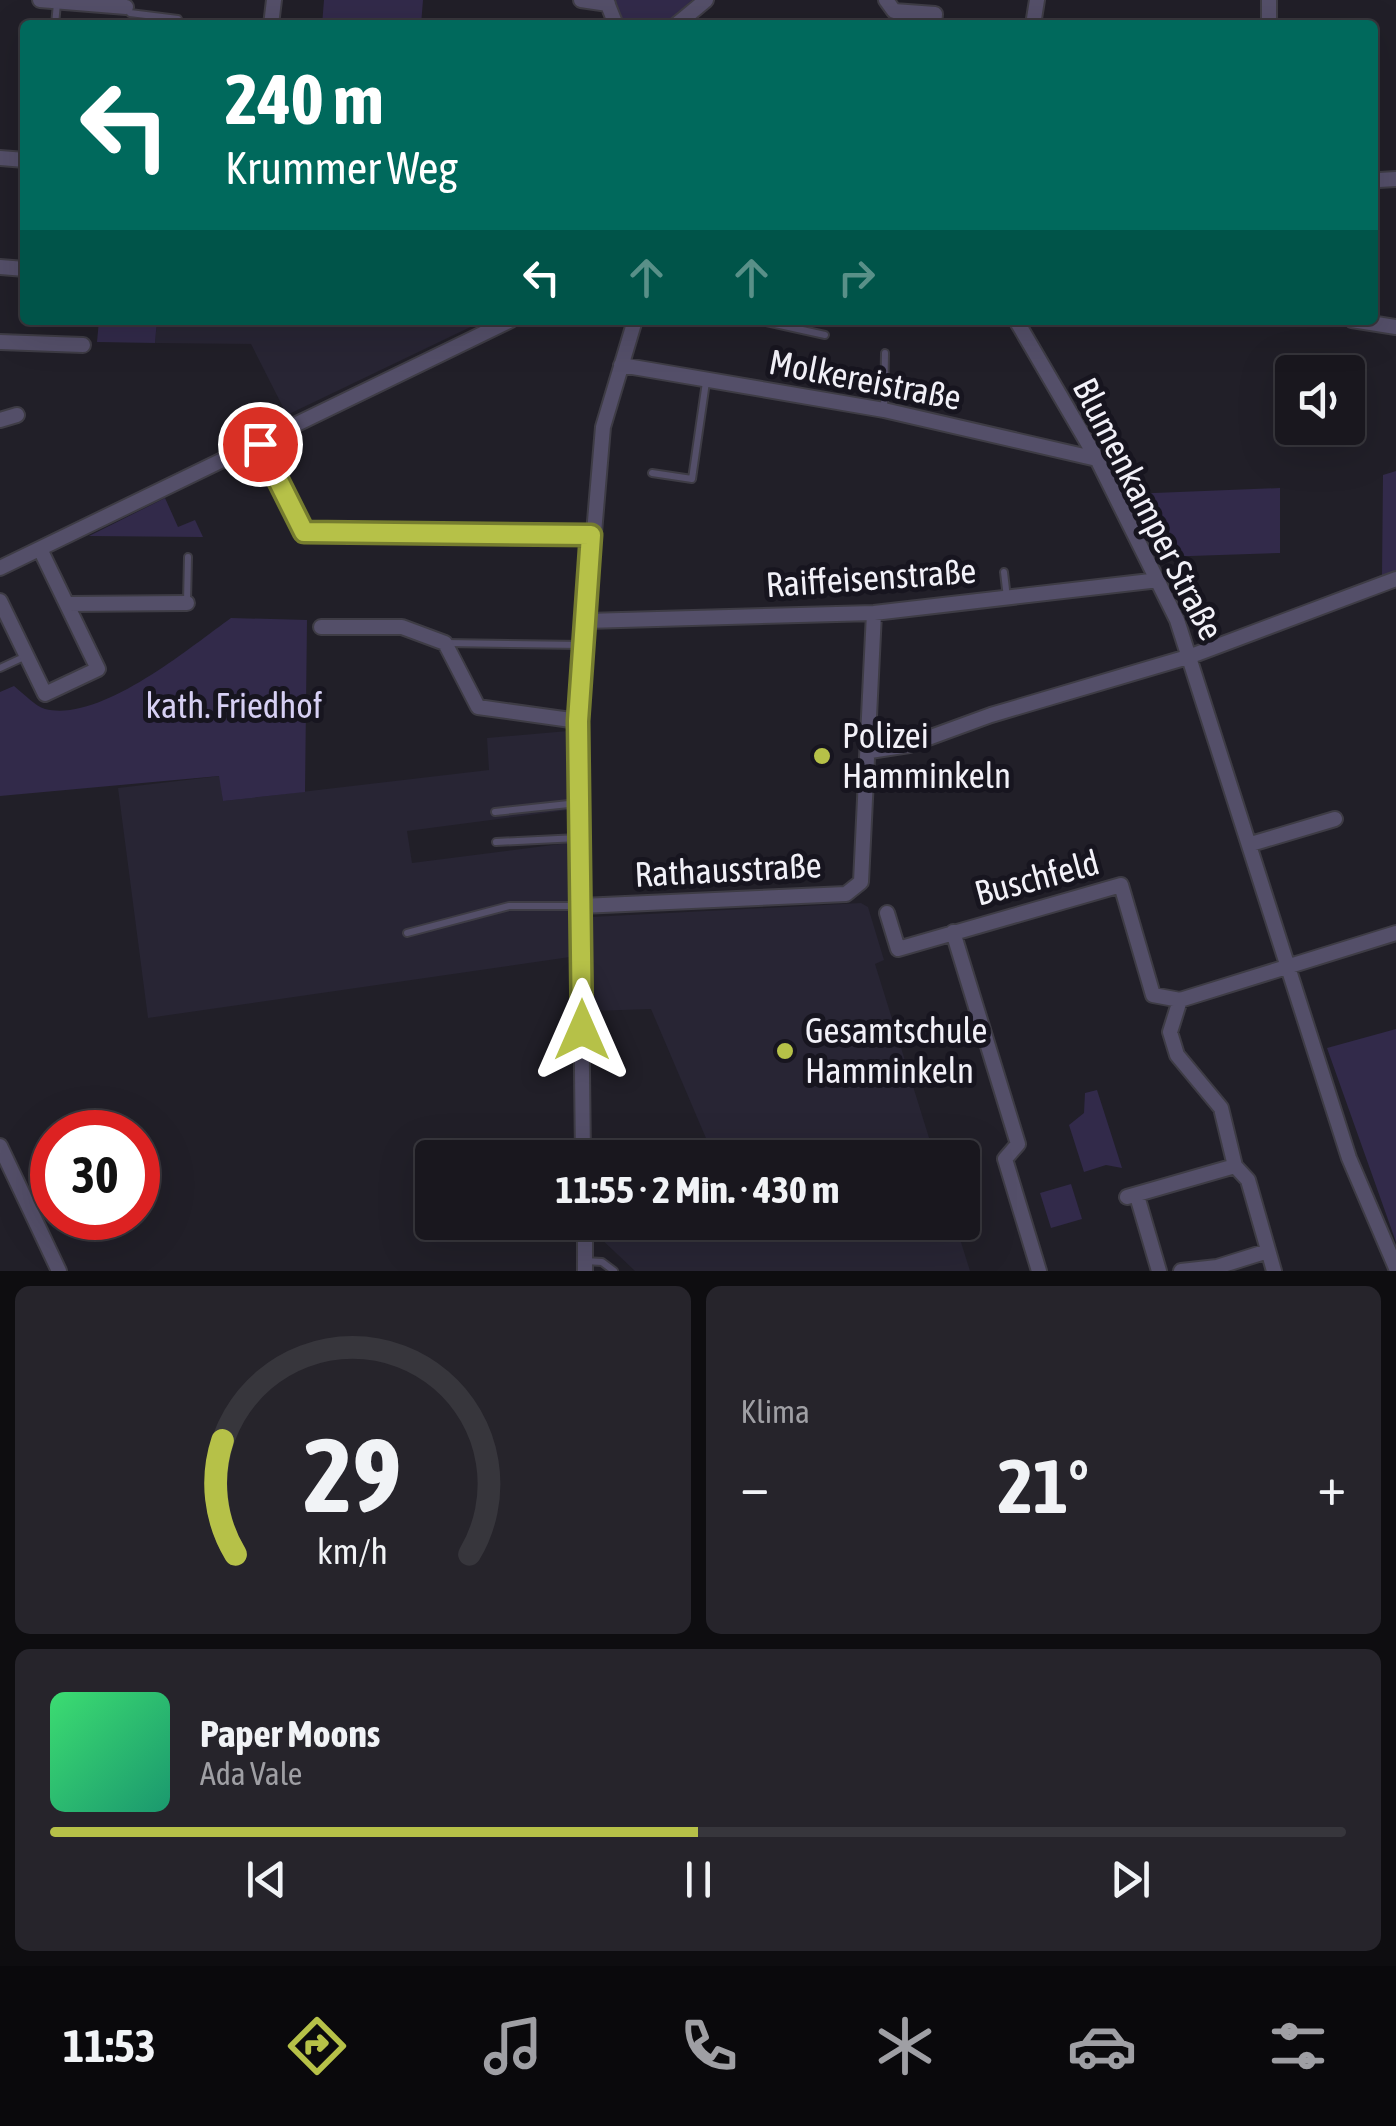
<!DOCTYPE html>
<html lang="de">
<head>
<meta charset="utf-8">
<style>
	:root { --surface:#19171e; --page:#26242b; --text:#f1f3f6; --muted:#9f9fa4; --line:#37363c; --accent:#b6c148 }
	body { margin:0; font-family:"Asap Condensed",sans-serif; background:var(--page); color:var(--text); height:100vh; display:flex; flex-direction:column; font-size:38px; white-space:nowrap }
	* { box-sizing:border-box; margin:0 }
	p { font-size:32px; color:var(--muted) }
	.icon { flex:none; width:55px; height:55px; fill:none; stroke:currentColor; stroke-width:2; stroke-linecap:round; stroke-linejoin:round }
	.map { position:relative; height:1271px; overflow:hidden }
	.side { display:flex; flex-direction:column; gap:15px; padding:15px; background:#0e0d10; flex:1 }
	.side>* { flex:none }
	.guide { position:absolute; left:20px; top:20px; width:1358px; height:305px; border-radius:10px; box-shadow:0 10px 40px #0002,0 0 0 2px var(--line); background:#00695c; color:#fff; overflow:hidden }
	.fabs { position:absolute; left:1275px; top:355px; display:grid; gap:20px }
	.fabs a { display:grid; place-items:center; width:90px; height:90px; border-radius:10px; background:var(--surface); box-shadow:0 10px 40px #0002,0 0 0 2px var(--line); font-size:50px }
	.speed { position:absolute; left:30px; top:1110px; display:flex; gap:20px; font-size:50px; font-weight:700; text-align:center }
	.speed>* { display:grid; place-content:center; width:130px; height:130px; border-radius:50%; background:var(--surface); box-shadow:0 10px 40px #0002,0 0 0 2px var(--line); line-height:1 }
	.speed .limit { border:15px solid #d22; background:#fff; color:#111 }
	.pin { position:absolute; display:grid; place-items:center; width:85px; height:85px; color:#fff; margin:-42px; border:5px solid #fff; border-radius:50%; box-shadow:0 2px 10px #0007 }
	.me { position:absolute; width:110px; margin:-55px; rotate:0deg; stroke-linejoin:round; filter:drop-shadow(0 0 8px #0008) }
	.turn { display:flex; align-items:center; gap:35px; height:210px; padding:0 40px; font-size:45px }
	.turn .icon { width:130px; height:130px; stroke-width:2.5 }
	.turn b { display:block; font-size:70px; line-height:85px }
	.lanes { display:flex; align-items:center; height:95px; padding:0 40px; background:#0003; justify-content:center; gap:50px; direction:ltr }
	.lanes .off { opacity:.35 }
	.big { font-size:75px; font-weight:700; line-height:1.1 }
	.side .widget { flex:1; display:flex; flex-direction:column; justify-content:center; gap:15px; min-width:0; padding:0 35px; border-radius:15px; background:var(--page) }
	.side .dial { align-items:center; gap:0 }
	.dial svg { height:260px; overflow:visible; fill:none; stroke:var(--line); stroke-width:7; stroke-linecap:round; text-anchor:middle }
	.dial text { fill:var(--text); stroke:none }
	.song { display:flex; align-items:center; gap:30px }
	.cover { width:120px; height:120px; border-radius:15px; background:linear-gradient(135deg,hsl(140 70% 55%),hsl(160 70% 35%)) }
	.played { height:10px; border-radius:5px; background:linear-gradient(90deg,var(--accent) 50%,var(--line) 50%) }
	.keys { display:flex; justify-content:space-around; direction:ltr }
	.heat { display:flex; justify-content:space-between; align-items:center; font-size:55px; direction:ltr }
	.side .tiles { flex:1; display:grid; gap:15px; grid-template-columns:1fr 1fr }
	.widget:last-child { grid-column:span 2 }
	.trip { position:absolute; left:415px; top:1140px; width:565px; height:100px; border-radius:10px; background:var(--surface); box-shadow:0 10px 40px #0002,0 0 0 2px var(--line); font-weight:700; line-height:100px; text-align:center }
	.tabs { display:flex; height:160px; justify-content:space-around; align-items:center; background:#0a090c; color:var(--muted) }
	.tabs .icon { width:70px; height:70px }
	.tabs .on { color:var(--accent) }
	.tabs b { font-size:45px; color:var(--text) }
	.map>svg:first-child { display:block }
</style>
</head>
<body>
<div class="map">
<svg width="1396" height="1271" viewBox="0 0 1396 1271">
	<rect width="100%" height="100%" fill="#211f28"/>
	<path fill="#282534" d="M 157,320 L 485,320 L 287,415 L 251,344 L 155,343 Z
		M 568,731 L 568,810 L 407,831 L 412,863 L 568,843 L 570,957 L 148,1018 L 118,788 L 220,776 L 223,801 L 489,770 L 487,738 Z
		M 861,903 L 868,907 L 884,960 L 875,964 L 935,1157 L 714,1157 L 651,1009 L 592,1011 L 591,917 Z
		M 601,1222 L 955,1223 L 970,1271 L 635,1271 L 596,1234 Z"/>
	<path fill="#322a4a" d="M 324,0 L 423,0 L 421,25 L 322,25 Z
		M 614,0 L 692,0 L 664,25 L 622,25 Z
		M 99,320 L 157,320 L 155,343 L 97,342 Z
		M 1396,471 L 1396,571 L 1382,576 L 1383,475 Z
		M 1280,488 L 1280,553 L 1161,557 L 1129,494 Z
		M 165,498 L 178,527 L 195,520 L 203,537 L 89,536 Z
		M 231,618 L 307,620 L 305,792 L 223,801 L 219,776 L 0,796 L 0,692 L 14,686 C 23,693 35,706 45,709 C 100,723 189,648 231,618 Z
		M 1396,1029 L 1396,1242 L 1327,1048 Z
		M 1097,1090 L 1122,1168 L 1106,1165 L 1084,1172 L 1069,1125 L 1084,1113 L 1085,1093 Z
		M 1071,1184 L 1082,1219 L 1051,1228 L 1040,1193 Z"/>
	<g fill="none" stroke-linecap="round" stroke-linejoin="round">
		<defs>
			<path id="service" d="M 127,8 L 130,13 L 178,19
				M 55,25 L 57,3
				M 757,320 L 825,335
				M 884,409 L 885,353
				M 652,473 L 692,479 L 706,382
				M 1004,572 L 1007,598
				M 187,602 L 188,557
				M 445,643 L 583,645
				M 0,668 L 26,656
				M 495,812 L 578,803
				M 496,842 L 578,838
				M 407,933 L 509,906 L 577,906
				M 585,1261 L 602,1262 L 614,1271"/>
			<path id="minor" d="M 40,0 L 126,7
				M 581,0 L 608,4
				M 606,0 L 616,25
				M 886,0 L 894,11 L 935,14 L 934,25
				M 271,25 L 274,0
				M 676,25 L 706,0
				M 1033,25 L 1037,0
				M 1269,25 L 1269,0
				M 0,158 L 25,160
				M 1379,180 L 1396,179
				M 0,267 L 25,269
				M 1016,320 L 1097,459 L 1177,620 L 1349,1158 L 1396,1268
				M 1352,320 L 1396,327
				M 0,342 L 83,345
				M 621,365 L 884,410 L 1097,459
				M 0,420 L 17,415
				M 260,444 L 304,532 L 591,535
				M 0,568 L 511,320
				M 0,601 L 45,694 L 98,669 L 40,549
				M 67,604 L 187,603
				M 586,621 L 874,613 L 1159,580
				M 321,627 L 402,627 L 445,643 L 478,707 L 578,721
				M 870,751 L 909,745 L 991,715 L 1191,656 L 1396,579
				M 1251,844 L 1335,819
				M 581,906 L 846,894 L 861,882 L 874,613
				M 887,913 L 898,949 L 1121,885 L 1153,995 L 1180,1000 L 1396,933
				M 953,932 L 1018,1144 L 1005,1159 L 1039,1271
				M 1180,1000 L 1170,1032 L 1177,1055 L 1221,1108 L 1235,1166 L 1248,1180 L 1274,1271
				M 0,1146 L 59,1271
				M 583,1158 L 578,721 L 603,427 L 635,320
				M 1137,1196 L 1159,1271
				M 1127,1197 L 1235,1166
				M 585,1222 L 585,1271
				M 1181,1271 L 1217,1267 L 1268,1251"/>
		</defs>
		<use href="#service" stroke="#3e3c45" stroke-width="10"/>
		<use href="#minor" stroke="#3e3c45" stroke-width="18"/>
		<use href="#service" stroke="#544f69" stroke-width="6"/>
		<use href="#minor" stroke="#544f69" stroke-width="14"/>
	</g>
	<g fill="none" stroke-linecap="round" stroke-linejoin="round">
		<defs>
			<path id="route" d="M 260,444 L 304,532 L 591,535 L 578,721 L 582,1030"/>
		</defs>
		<use href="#route" stroke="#767d2f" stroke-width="25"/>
		<use href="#route" stroke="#b6c148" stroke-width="18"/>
	</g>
	<g fill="#b6c148" stroke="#17151f" stroke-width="4">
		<circle cx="822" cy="756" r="10"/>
		<circle cx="785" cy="1051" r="10"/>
	</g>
	<g text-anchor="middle" stroke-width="10" stroke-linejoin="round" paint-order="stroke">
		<g font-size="35" fill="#f2f1f8" stroke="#17151f">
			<text transform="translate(865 380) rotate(11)" y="12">Molkereistraße</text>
			<text transform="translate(1148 509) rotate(63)" y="12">Blumenkamper Straße</text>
			<text transform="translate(871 578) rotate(-4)" y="12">Raiffeisenstraße</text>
			<text transform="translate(728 870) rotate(-3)" y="12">Rathausstraße</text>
			<text transform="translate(1037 878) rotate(-15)" y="12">Buschfeld</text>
		</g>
		<g font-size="35" fill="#d7d0f4" stroke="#17151f">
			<text x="234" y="718">kath. Friedhof</text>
		</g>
		<g font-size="35" fill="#f2f1f8" stroke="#17151f" text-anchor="start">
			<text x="842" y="748">Polizei<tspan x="842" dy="40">Hamminkeln</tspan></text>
			<text x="805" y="1043">Gesamtschule<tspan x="805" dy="40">Hamminkeln</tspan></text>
		</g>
	</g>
</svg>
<div class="fabs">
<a><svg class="icon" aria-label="sound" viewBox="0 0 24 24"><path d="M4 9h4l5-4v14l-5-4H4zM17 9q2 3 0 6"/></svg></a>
</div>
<div class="speed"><div class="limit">30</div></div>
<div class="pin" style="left:260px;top:444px;background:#d93025"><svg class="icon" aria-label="arrive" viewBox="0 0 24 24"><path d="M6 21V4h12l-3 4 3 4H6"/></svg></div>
<svg class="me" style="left:582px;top:1030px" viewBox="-20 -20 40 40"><path d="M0-17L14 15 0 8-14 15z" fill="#b6c148" stroke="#fff" stroke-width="4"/></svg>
<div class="trip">11:55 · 2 Min. · 430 m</div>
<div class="guide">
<div class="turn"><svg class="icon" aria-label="left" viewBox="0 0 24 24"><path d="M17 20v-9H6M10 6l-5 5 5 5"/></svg><div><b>240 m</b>Krummer Weg</div></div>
<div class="lanes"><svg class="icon" aria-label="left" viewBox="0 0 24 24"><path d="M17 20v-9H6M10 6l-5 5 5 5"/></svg><svg class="icon off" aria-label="ahead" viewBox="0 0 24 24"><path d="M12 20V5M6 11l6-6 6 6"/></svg><svg class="icon off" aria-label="ahead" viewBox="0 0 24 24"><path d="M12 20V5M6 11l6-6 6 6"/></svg><svg class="icon off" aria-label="right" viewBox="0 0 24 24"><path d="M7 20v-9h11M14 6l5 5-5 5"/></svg></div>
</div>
</div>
<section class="side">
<div class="tiles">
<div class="widget dial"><svg viewBox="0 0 100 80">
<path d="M14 69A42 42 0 1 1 86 69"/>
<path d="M14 69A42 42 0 0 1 10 34" stroke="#b6c148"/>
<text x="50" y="56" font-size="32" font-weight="700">29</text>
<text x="50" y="72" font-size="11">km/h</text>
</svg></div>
<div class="widget"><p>Klima</p>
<div class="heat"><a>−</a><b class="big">21°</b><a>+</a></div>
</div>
<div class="widget">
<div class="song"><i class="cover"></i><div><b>Paper Moons</b><p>Ada Vale</p></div></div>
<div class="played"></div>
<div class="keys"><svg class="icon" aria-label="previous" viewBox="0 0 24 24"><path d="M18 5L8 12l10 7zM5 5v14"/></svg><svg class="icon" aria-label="pause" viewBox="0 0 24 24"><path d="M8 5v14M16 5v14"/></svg><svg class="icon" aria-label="next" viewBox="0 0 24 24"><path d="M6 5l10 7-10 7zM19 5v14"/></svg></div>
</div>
</div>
</section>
<nav class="tabs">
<b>11:53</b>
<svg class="icon on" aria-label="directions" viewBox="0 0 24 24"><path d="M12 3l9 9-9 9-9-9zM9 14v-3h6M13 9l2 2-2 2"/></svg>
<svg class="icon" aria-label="music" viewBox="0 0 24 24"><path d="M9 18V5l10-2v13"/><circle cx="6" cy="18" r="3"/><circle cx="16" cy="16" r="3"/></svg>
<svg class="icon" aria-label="phone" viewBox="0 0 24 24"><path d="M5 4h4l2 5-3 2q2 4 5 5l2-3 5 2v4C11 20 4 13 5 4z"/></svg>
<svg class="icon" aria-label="climate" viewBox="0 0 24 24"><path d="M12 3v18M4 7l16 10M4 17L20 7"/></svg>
<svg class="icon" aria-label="car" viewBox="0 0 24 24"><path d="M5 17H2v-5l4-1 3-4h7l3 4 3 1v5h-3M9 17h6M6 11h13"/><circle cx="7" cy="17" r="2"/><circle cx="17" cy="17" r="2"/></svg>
<svg class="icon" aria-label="filters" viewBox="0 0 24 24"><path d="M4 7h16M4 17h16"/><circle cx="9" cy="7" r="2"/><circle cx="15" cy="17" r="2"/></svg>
</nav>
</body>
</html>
